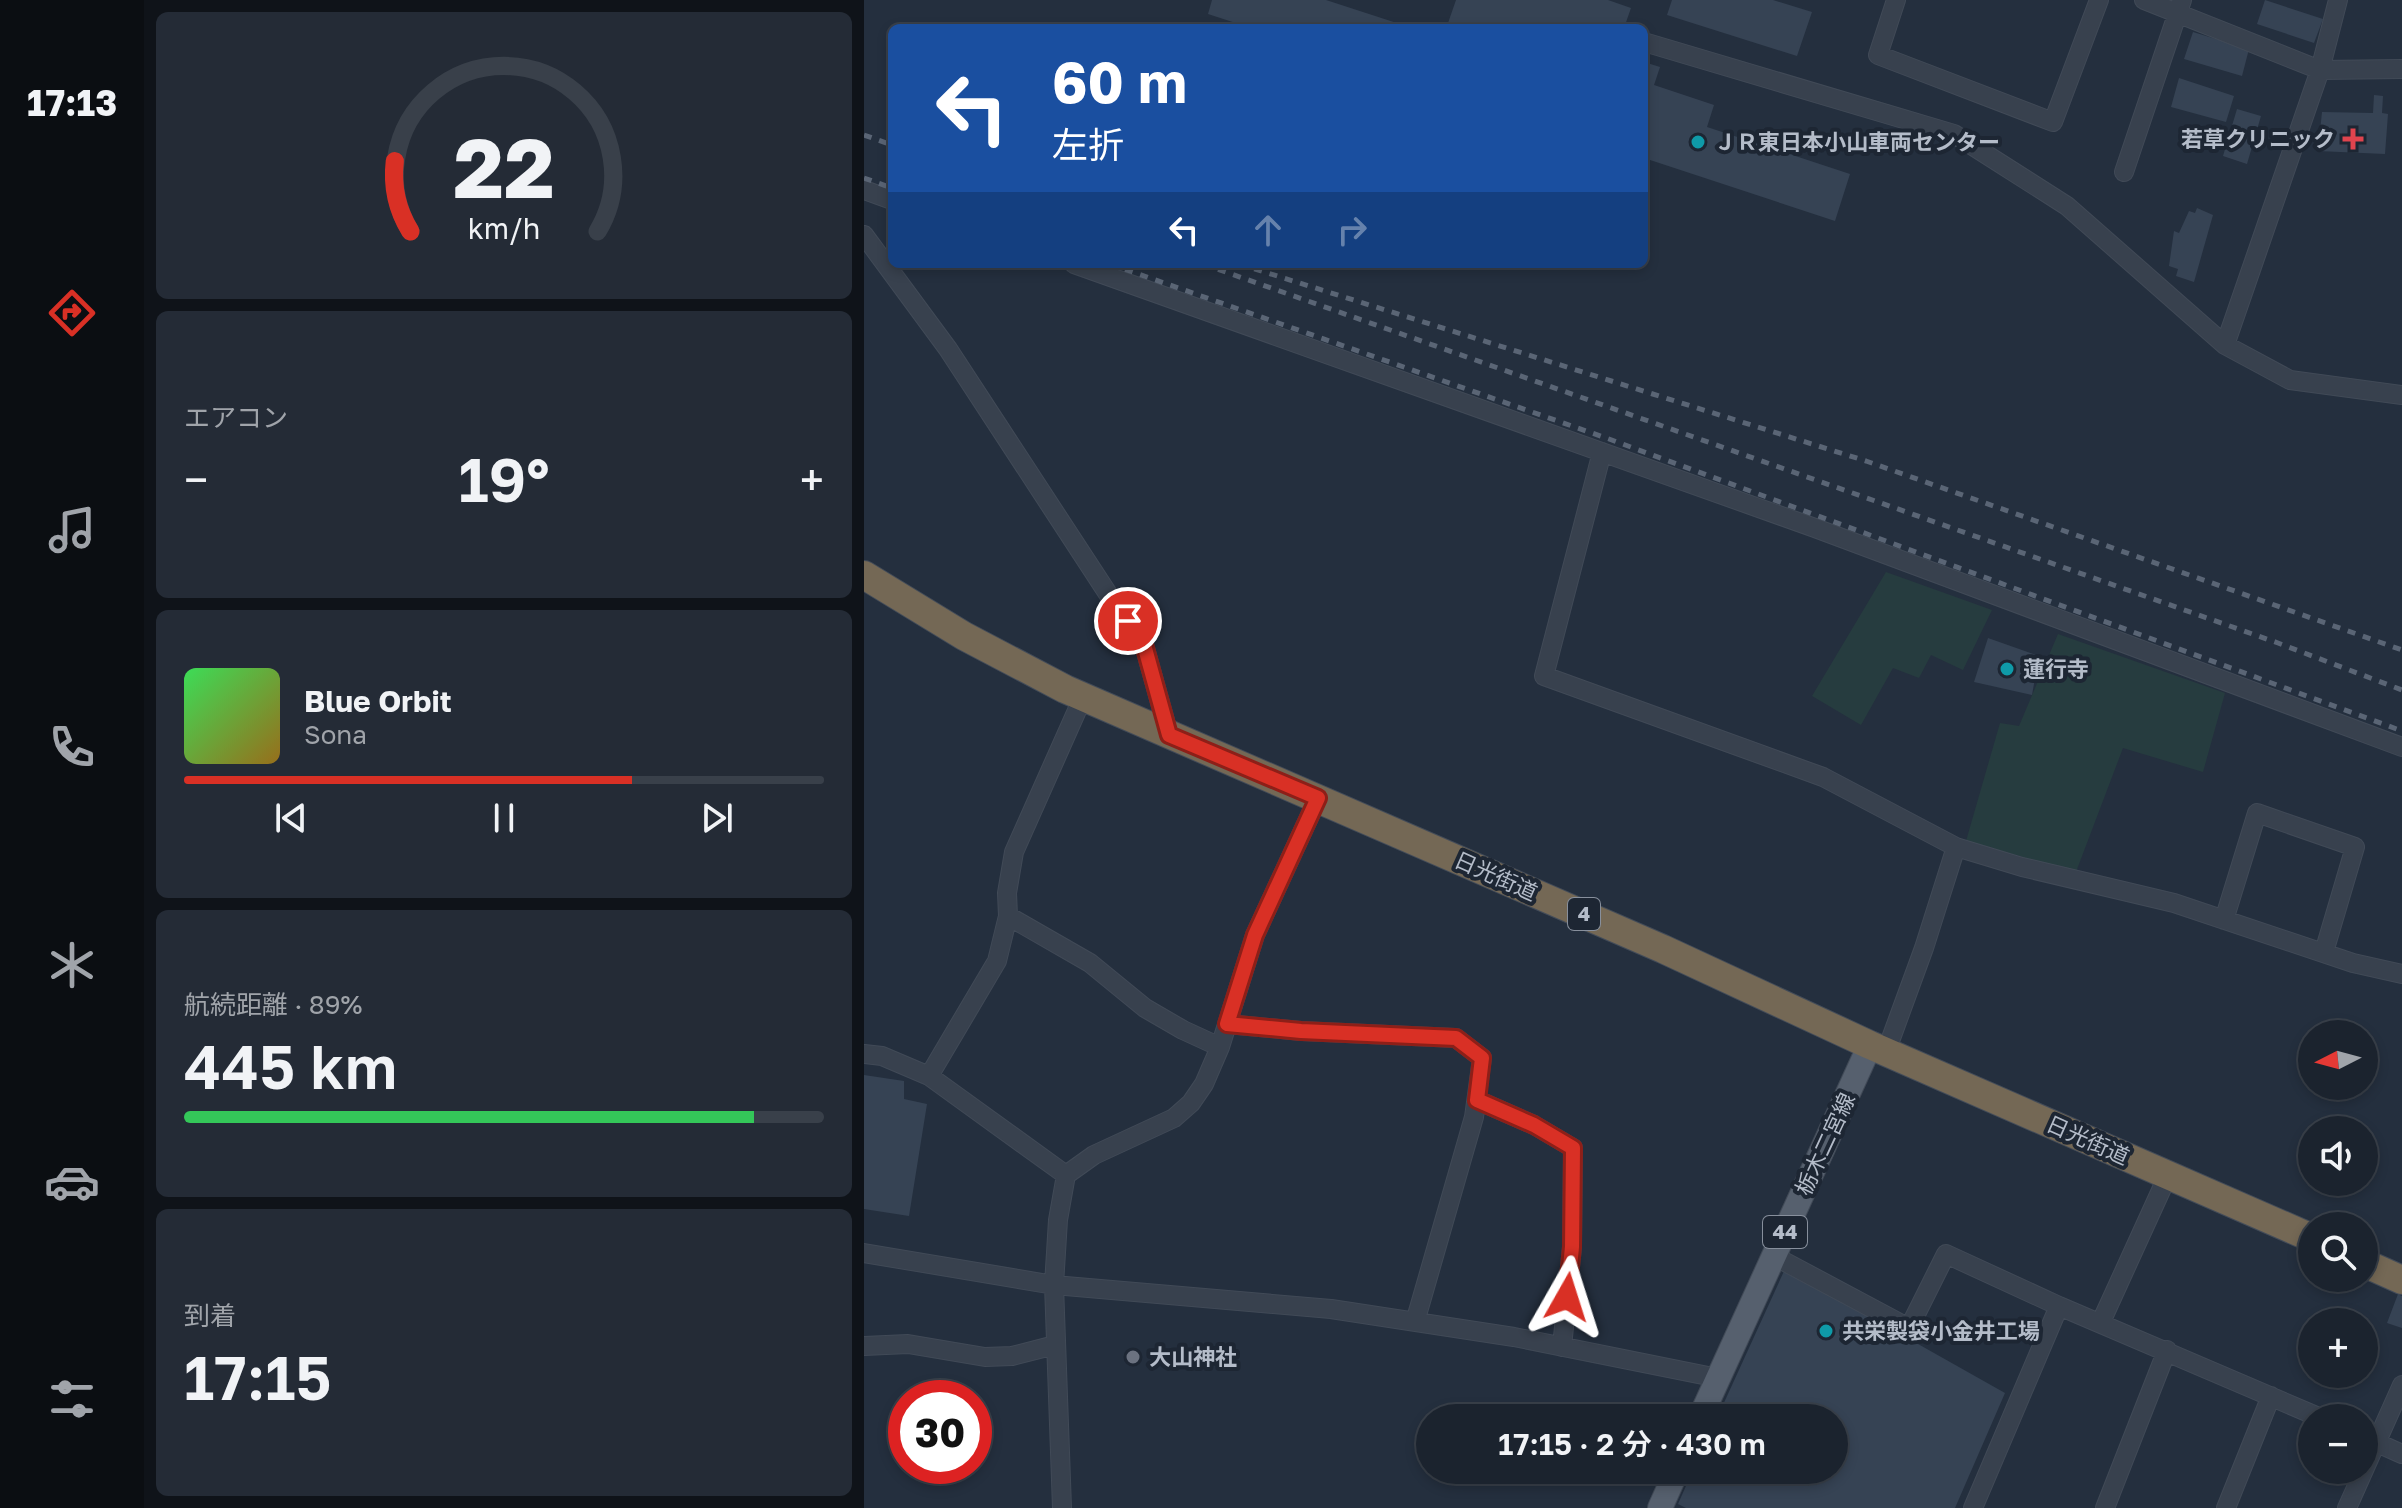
<!DOCTYPE html>
<html lang="ja">
<head>
<meta charset="utf-8">
<style>
	:root { --surface:#1b232e; --page:#242b36; --text:#f1f3f6; --muted:#a0a4aa; --line:#39404a; --accent:#d93025 }
	body { margin:0; font-family:"Golos Text","Noto Sans JP",sans-serif; background:var(--page); color:var(--text); height:100vh; display:flex; flex-direction:column; font-size:30px; white-space:nowrap }
	* { box-sizing:border-box; margin:0 }
	p { font-size:26px; color:var(--muted) }
	.icon { flex:none; width:44px; height:44px; fill:none; stroke:currentColor; stroke-width:2; stroke-linecap:round; stroke-linejoin:round }
	.map { position:relative; flex:1; overflow:hidden }
	.drawer { display:flex; flex-direction:column; gap:12px; padding:12px; background:#0f1319; width:720px }
	.drawer>* { flex:none }
	.guide { position:absolute; left:24px; top:24px; width:760px; height:244px; border-radius:12px; box-shadow:0 4px 12px #0003,0 0 0 2px var(--line); background:#1a4fa0; color:#fff; overflow:hidden }
	.needle { width:52px; rotate:264deg }
	.controls { position:absolute; left:1434px; top:1020px; display:grid; gap:16px }
	.controls a { display:grid; place-items:center; width:80px; height:80px; border-radius:50%; background:var(--surface); box-shadow:0 4px 12px #0003,0 0 0 2px var(--line); font-size:40px }
	.speed { position:absolute; left:24px; top:1380px; display:flex; gap:16px; font-size:40px; font-weight:700; text-align:center }
	.speed>* { display:grid; place-content:center; width:104px; height:104px; border-radius:50%; background:var(--surface); box-shadow:0 4px 12px #0003,0 0 0 2px var(--line); line-height:1 }
	.speed .limit { border:12px solid #d22; background:#fff; color:#111 }
	.pin { position:absolute; display:grid; place-items:center; width:68px; height:68px; color:#fff; margin:-34px; border:4px solid #fff; border-radius:50%; box-shadow:0 2px 8px #0007 }
	.me { position:absolute; width:88px; margin:-44px; rotate:6deg; stroke-linejoin:round; filter:drop-shadow(0 0 6px #0008) }
	.turn { display:flex; align-items:center; gap:28px; height:168px; padding:0 32px; font-size:36px }
	.turn .icon { width:104px; height:104px; stroke-width:2.5 }
	.turn b { display:block; font-size:56px; line-height:68px }
	.lanes { display:flex; align-items:center; height:76px; padding:0 32px; background:#0003; justify-content:center; gap:40px; direction:ltr }
	.lanes .off { opacity:.35 }
	.big { font-size:60px; font-weight:600; line-height:1.1 }
	.drawer .widget { flex:1; display:flex; flex-direction:column; justify-content:center; gap:12px; min-width:0; padding:0 28px; border-radius:12px; background:var(--page) }
	.drawer .dial { align-items:center; gap:0 }
	.dial svg { height:208px; overflow:visible; fill:none; stroke:var(--line); stroke-width:7; stroke-linecap:round; text-anchor:middle }
	.dial text { fill:var(--text); stroke:none }
	.song { display:flex; align-items:center; gap:24px }
	.cover { width:96px; height:96px; border-radius:12px; background:linear-gradient(135deg,hsl(130 70% 55%),hsl(40 70% 35%)) }
	.played { height:8px; border-radius:4px; background:linear-gradient(90deg,var(--accent) 70%,var(--line) 70%) }
	.keys { display:flex; justify-content:space-around; direction:ltr }
	.heat { display:flex; justify-content:space-between; align-items:center; font-size:44px; direction:ltr }
	.charge { height:12px; border-radius:6px; background:linear-gradient(90deg,#34c759 89%,var(--line) 0) }
	.trip { position:absolute; left:552px; top:1404px; width:432px; height:80px; border-radius:40px; background:var(--surface); box-shadow:0 4px 12px #0003,0 0 0 2px var(--line); font-weight:600; line-height:80px; text-align:center }
	main { display:flex; flex:1; min-height:0 }
	.tab-bar { display:flex; flex-direction:column; width:144px; justify-content:space-around; align-items:center; background:#0b0e12; color:var(--muted) }
	.tab-bar .icon { width:56px; height:56px }
	.tab-bar .active { color:var(--accent) }
	.tab-bar b { font-size:36px; color:var(--text) }
	.map>svg:first-child { display:block }
</style>
</head>
<body>
<main>
<nav class="tab-bar">
<b>17:13</b>
<svg class="icon active" aria-label="directions" viewBox="0 0 24 24"><path d="M12 3l9 9-9 9-9-9zM9 14v-3h6M13 9l2 2-2 2"/></svg>
<svg class="icon" aria-label="music" viewBox="0 0 24 24"><path d="M9 18V5l10-2v13"/><circle cx="6" cy="18" r="3"/><circle cx="16" cy="16" r="3"/></svg>
<svg class="icon" aria-label="phone" viewBox="0 0 24 24"><path d="M5 4h4l2 5-3 2q2 4 5 5l2-3 5 2v4C11 20 4 13 5 4z"/></svg>
<svg class="icon" aria-label="climate" viewBox="0 0 24 24"><path d="M12 3v18M4 7l16 10M4 17L20 7"/></svg>
<svg class="icon" aria-label="car" viewBox="0 0 24 24"><path d="M5 17H2v-5l4-1 3-4h7l3 4 3 1v5h-3M9 17h6M6 11h13"/><circle cx="7" cy="17" r="2"/><circle cx="17" cy="17" r="2"/></svg>
<svg class="icon" aria-label="filters" viewBox="0 0 24 24"><path d="M4 7h16M4 17h16"/><circle cx="9" cy="7" r="2"/><circle cx="15" cy="17" r="2"/></svg>
</nav>
<section class="drawer">
<div class="widget dial"><svg viewBox="0 0 100 80">
<path d="M14 69A42 42 0 1 1 86 69"/>
<path d="M14 69A42 42 0 0 1 8 42" stroke="#d93025"/>
<text x="50" y="56" font-size="32" font-weight="700">22</text>
<text x="50" y="72" font-size="11">km/h</text>
</svg></div>
<div class="widget"><p>エアコン</p>
<div class="heat"><a>−</a><b class="big">19°</b><a>+</a></div>
</div>
<div class="widget">
<div class="song"><i class="cover"></i><div><b>Blue Orbit</b><p>Sona</p></div></div>
<div class="played"></div>
<div class="keys"><svg class="icon" aria-label="previous" viewBox="0 0 24 24"><path d="M18 5L8 12l10 7zM5 5v14"/></svg><svg class="icon" aria-label="pause" viewBox="0 0 24 24"><path d="M8 5v14M16 5v14"/></svg><svg class="icon" aria-label="next" viewBox="0 0 24 24"><path d="M6 5l10 7-10 7zM19 5v14"/></svg></div>
</div>
<div class="widget"><p>航続距離 · 89%</p><b class="big">445 km</b><div class="charge"></div></div>
<div class="widget"><p>到着</p><b class="big">17:15</b></div>
</section>
<div class="map">
<svg width="1538" height="1508" viewBox="0 0 1538 1508">
	<rect width="100%" height="100%" fill="#242f3e"/>
	<path fill="#263c3f" d="M 1022,572 L 1128,610 L 1099,670 L 1067,655 L 1055,678 L 1029,668 L 997,725 L 948,696 Z
		M 1194,634 L 1361,693 L 1339,772 L 1259,748 L 1212,872 L 1102,841 L 1136,723 L 1155,726 Z"/>
	<path fill="#364354" d="M 348,0 L 462,0 L 545,27 L 387,28 L 344,14 Z
		M 592,0 L 744,0 L 767,8 L 760,28 L 592,28 L 584,23 Z
		M 808,0 L 909,0 L 948,12 L 933,56 L 803,15 Z
		M 1401,0 L 1459,19 L 1450,43 L 1393,24 Z
		M 1329,32 L 1385,49 L 1378,76 L 1320,59 Z
		M 780,62 L 796,67 L 790,85 L 850,105 L 843,127 L 986,174 L 971,221 L 780,158 Z
		M 1315,78 L 1370,96 L 1362,122 L 1307,107 Z
		M 1510,95 L 1519,96 L 1518,113 L 1524,114 L 1521,154 L 1454,151 L 1458,112 L 1509,113 Z
		M 1373,109 L 1397,116 L 1383,164 L 1359,156 Z
		M 1333,208 L 1349,215 L 1330,282 L 1312,276 L 1314,269 L 1305,266 L 1310,231 L 1315,233 L 1325,211 L 1331,213 Z
		M 1124,638 L 1175,656 L 1168,695 L 1110,682 Z
		M 0,1075 L 40,1081 L 40,1099 L 63,1104 L 45,1216 L 0,1209 Z
		M 921,1269 L 1141,1393 L 1091,1508 L 822,1508 L 814,1504 L 829,1470 L 970,1470 L 970,1418 L 853,1418 Z
		M 1534,1294 L 1538,1296 L 1538,1328 L 1523,1323 Z"/>
	<g fill="none" stroke-linecap="round" stroke-linejoin="round">
		<defs>
			<path id="minor" d="M 1032,0 L 1014,55 L 1189,122 L 1235,0
				M 1280,0 L 1456,70 L 1538,69
				M 780,42 L 1090,134 L 1203,206 L 1361,345 L 1426,380 L 1538,395
				M 1260,172 L 1318,0
				M 0,190 L 28,200
				M 0,235 L 84,349 L 248,600 L 279,641 L 305,735
				M 210,264 L 951,528 L 1538,747
				M 1361,345 L 1456,70 L 1474,0
				M 738,452 L 680,676 L 959,777 L 1092,847 L 1158,867 L 1310,903 L 1489,963 L 1538,974
				M 144,916 L 226,963 L 281,1008 L 319,1030 L 356,1047
				M 1360,920 L 1393,813 L 1491,847 L 1460,952
				M 363,1024 L 437,1031 L 592,1038 L 618,1058 L 610,1117 L 551,1322
				M 1022,1052 L 1060,948 L 1092,847
				M 0,1054 L 18,1056 L 65,1076
				M 613,1100 L 670,1125 L 709,1148 L 708,1247 L 698,1347
				M 202,1175 L 65,1076 L 133,961 L 144,916 L 143,893 L 150,852 L 219,697
				M 0,1253 L 190,1285 L 467,1309 L 650,1337 L 854,1378
				M 910,1256 L 1045,1328 L 1082,1254 L 1195,1306
				M 1237,1322 L 1304,1175
				M 0,1346 L 44,1344 L 121,1357 L 148,1356 L 191,1345
				M 1500,1437 L 1538,1454
				M 198,1508 L 190,1285 L 194,1220 L 202,1175 L 230,1155 L 310,1118 L 327,1103 L 340,1084 L 356,1047 L 391,935 L 454,798
				M 1109,1508 L 1195,1306 L 1457,1418
				M 1241,1508 L 1303,1350
				M 1362,1508 L 1407,1396
				M 1483,1508 L 1538,1385"/>
			<path id="major" d="M 836,1418 L 1006,1045
				M 796,1508 L 813,1470"/>
			<path id="highway" d="M 0,575 L 100,636 L 201,689 L 799,949 L 1006,1045 L 1448,1238
				M 1500,1263 L 1538,1280"/>
		</defs>
		<use href="#minor" stroke="#414a57" stroke-width="20"/>
		<use href="#major" stroke="#414a57" stroke-width="26"/>
		<use href="#highway" stroke="#434c59" stroke-width="30"/>
		<use href="#minor" stroke="#38414e" stroke-width="18"/>
		<use href="#major" stroke="#56606e" stroke-width="24"/>
		<use href="#highway" stroke="#746855" stroke-width="28"/>
		<path stroke="#5a6575" stroke-width="5" stroke-dasharray="8 8" stroke-linecap="butt" d="M 0,135 L 28,145
			M 0,178 L 28,188
			M 246,264 L 745,439 L 1538,731
			M 339,264 L 1414,643 L 1538,690
			M 375,264 L 1002,461 L 1538,650"/>
	</g>
	<g fill="none" stroke-linecap="round" stroke-linejoin="round">
		<defs>
			<path id="route" d="M 264,621 L 279,641 L 305,735 L 454,798 L 391,935 L 363,1024 L 437,1031 L 592,1038 L 618,1058 L 613,1100 L 670,1125 L 709,1148 L 708,1247 L 703,1297"/>
		</defs>
		<use href="#route" stroke="#8d1f18" stroke-width="20"/>
		<use href="#route" stroke="#d93025" stroke-width="14"/>
	</g>
	<path fill="#e0444e" stroke="#1d2633" stroke-width="3" d="M1485 127h8v8h8v8h-8v8h-8v-8h-8v-8h8z"/>
	<g fill="#0f9aa8" stroke="#1d2633" stroke-width="3">
		<circle cx="834" cy="142" r="8"/>
		<circle cx="1143" cy="669" r="8"/>
		<circle cx="962" cy="1331" r="8"/>
	</g>
	<circle fill="#6b7280" stroke="#1d2633" stroke-width="3" cx="269" cy="1357" r="8"/>
	<g text-anchor="middle" stroke-width="8" stroke-linejoin="round" paint-order="stroke">
		<g fill="#1d2633" stroke="#878f9c" stroke-width="2">
			<rect x="704" y="898" width="32" height="32" rx="6"/>
			<rect x="899" y="1216" width="44" height="32" rx="6"/>
		</g>
		<g font-size="20" font-weight="bold" fill="#b4bcc9">
			<text x="720" y="921">4</text>
			<text x="921" y="1239">44</text>
		</g>
		<g font-size="22" font-weight="bold" fill="#b4bcc9" stroke="#1d2633" text-anchor="start">
			<text x="1471" y="147" text-anchor="end">若草クリニック</text>
			<text x="850" y="150">ＪＲ東日本小山車両センター</text>
			<text x="1159" y="677">蓮行寺</text>
			<text x="978" y="1339">共栄製袋小金井工場</text>
			<text x="285" y="1365">大山神社</text>
		</g>
		<g font-size="22" fill="#b4bcc9" stroke="#1d2633">
			<text transform="translate(632 876) rotate(24)" y="8">日光街道</text>
			<text transform="translate(1224 1140) rotate(24)" y="8">日光街道</text>
			<text transform="translate(961 1144) rotate(-65)" y="8">栃木二宮線</text>
		</g>
	</g>
</svg>
<div class="controls">
<a><svg class="needle" viewBox="-14 -14 28 28"><path d="M0-13l5 13h-10z" fill="#e53935"/><path d="M0 13l5-13h-10z" fill="#a0a4aa"/></svg></a>
<a><svg class="icon" aria-label="sound" viewBox="0 0 24 24"><path d="M4 9h4l5-4v14l-5-4H4zM17 9q2 3 0 6"/></svg></a>
<a><svg class="icon" aria-label="search" viewBox="0 0 24 24"><circle cx="10" cy="10" r="6"/><path d="M15 15l6 6"/></svg></a>
<a>+</a>
<a>−</a>
</div>
<div class="speed"><div class="limit">30</div></div>
<div class="pin" style="left:264px;top:621px;background:#d93025"><svg class="icon" aria-label="arrive" viewBox="0 0 24 24"><path d="M6 21V4h12l-3 4 3 4H6"/></svg></div>
<svg class="me" style="left:703px;top:1297px" viewBox="-20 -20 40 40"><path d="M0-17L14 15 0 8-14 15z" fill="#d93025" stroke="#fff" stroke-width="4"/></svg>
<div class="trip">17:15 · 2 分 · 430 m</div>
<div class="guide">
<div class="turn"><svg class="icon" aria-label="left" viewBox="0 0 24 24"><path d="M17 20v-9H6M10 6l-5 5 5 5"/></svg><div><b>60 m</b>左折</div></div>
<div class="lanes"><svg class="icon" aria-label="left" viewBox="0 0 24 24"><path d="M17 20v-9H6M10 6l-5 5 5 5"/></svg><svg class="icon off" aria-label="ahead" viewBox="0 0 24 24"><path d="M12 20V5M6 11l6-6 6 6"/></svg><svg class="icon off" aria-label="right" viewBox="0 0 24 24"><path d="M7 20v-9h11M14 6l5 5-5 5"/></svg></div>
</div>
</div>
</main>
</body>
</html>
